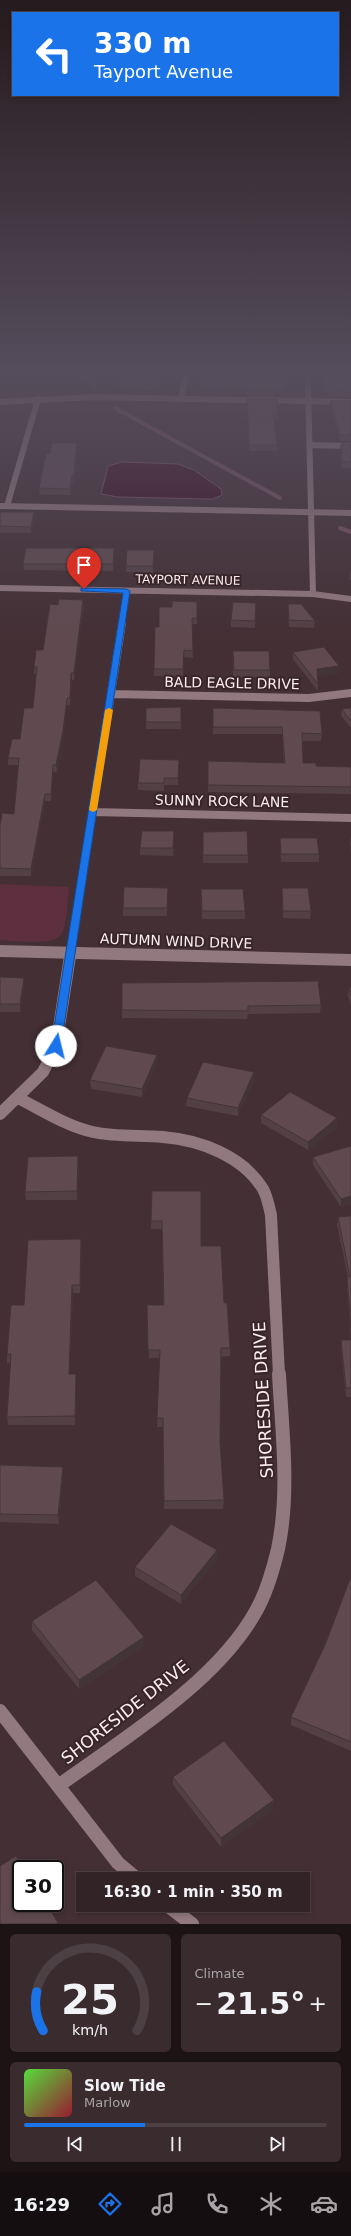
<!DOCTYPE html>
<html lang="en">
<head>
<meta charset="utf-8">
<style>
	:root { --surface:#322327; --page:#3a2b2f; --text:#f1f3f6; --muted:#a8a4a7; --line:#4d4044; --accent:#1a73e8 }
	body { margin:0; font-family:"DejaVu Sans",sans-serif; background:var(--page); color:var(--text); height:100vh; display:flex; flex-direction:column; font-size:15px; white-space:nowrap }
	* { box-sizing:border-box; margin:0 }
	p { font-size:13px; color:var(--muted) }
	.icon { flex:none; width:22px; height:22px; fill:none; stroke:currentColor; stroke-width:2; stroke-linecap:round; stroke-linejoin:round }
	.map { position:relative; height:1924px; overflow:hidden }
	.side { display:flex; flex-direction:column; gap:10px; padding:10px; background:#1c1315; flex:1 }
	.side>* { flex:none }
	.banner { position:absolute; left:12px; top:12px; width:327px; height:84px; border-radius:0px; box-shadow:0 2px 6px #0003,0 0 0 1px var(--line); background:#1a73e8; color:#fff; overflow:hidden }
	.speed { position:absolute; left:12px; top:1860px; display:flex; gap:8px; font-size:20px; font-weight:700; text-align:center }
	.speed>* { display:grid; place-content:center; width:52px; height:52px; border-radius:50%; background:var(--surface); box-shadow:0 2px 6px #0003,0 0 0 1px var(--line); line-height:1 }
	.speed .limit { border:2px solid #111; border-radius:6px; background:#fff; color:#111 }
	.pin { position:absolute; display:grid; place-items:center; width:34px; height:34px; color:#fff; margin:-41px -17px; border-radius:50% 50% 50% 0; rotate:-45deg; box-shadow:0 0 4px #0007 }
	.pin .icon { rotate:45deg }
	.me { position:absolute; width:44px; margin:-22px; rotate:9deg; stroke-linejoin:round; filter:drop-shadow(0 0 3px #0008) }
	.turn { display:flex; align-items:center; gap:14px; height:84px; padding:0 16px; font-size:18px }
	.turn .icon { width:52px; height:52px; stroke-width:2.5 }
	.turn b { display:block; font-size:28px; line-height:34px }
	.big { font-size:30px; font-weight:600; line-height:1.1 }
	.side .card { flex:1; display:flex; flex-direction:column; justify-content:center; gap:6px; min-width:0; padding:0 14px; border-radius:6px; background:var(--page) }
	.side .dial { align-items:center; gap:0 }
	.dial svg { height:104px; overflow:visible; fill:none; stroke:var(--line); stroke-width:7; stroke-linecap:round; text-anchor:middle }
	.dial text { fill:var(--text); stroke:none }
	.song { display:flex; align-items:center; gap:12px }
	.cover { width:48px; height:48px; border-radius:6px; background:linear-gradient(135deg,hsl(110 70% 55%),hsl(350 70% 35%)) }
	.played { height:4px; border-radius:2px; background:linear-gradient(90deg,var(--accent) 40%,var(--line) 40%) }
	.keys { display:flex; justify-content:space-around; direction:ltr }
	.heat { display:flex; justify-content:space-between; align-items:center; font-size:22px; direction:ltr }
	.side .tiles { flex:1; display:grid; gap:10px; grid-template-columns:1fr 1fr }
	.card:last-child { grid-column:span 2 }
	.trip { position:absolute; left:76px; top:1872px; width:234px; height:40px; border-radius:0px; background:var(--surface); box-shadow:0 2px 6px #0003,0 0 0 1px var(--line); font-weight:600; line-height:40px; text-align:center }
	.dock { display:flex; height:64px; justify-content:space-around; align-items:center; background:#140e10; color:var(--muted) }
	.dock .icon { width:28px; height:28px }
	.dock .current { color:var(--accent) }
	.dock b { font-size:18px; color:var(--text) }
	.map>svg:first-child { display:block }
</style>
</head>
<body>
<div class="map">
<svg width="351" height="1924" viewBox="0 0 351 1924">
	<rect width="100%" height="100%" fill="#432f34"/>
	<path fill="#5e2f3e" d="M 0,884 L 69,887 C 68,899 67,923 62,933 C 56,947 14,941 0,940 Z"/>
	<path fill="#3c0f20" stroke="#75515e" d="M 122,462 L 178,464 L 194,470 L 221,489 L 222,495 L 213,499 L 207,499 L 118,497 L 101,494 L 108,466 Z"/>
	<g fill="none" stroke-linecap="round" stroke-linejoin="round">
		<path stroke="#75515e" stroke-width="4" d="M 75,371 L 95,387
			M 115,408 L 280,498
			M 340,528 L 351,532"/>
		<path stroke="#92787f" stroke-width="6" d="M 310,371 L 308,383 L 313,594
			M 181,399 L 187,371
			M 0,402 L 94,397 L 351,402
			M 309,445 L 351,446
			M 0,506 L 351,513
			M 7,506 L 38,399
			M 0,588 L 313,594 L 351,599
			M 122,624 L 127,591"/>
		<path stroke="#92787f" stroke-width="8" d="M 112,694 L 309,698 L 351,693
			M 93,812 L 351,818
			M 71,951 L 122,623"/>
		<path stroke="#92787f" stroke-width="12" d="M 0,951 L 351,960
			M 18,1098 C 42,1110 66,1126 93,1132 C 116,1137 140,1135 163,1137 C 200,1140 243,1156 263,1189 C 267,1196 269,1206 271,1215 L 279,1375
			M 0,1114 L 43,1072 L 56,1046 L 71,950"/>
		<path stroke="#92787f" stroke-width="14" d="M 0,1711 L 118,1863 L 137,1879
			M 58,1786 C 123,1739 217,1682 256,1611 C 267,1592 273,1570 278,1549 C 290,1492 282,1431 279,1374
			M 167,1905 L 192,1924"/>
	</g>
	<path fill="#534045" d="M 166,371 L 157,390 L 116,388 L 116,383 Z
		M 201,371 L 292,371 L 282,392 L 276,392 L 275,396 L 246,395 L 246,390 L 201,389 Z
		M 351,371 L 351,397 L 327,397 L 325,393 L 322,380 L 322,374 Z
		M 247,399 L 278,413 L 278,419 L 275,419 L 277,445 L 277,451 L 249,451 Z
		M 330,401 L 351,401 L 351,441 L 340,441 L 330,406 Z
		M 341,444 L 351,444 L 351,468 L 342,468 L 340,450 Z
		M 77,449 L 75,482 L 73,482 L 70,495 L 40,495 L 39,488 L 50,454 Z
		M 0,512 L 34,512 L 34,519 L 31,533 L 0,533 Z
		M 114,548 L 113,571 L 24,570 L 23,564 Z
		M 154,550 L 153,573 L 126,572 L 126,566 Z
		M 351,571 L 351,580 L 349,579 L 350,573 Z
		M 197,602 L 197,624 L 192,624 L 193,658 L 184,657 L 183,676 L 154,676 L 155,627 L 159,627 L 172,607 Z
		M 288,604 L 315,621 L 314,628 L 289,627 Z
		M 84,606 L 74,680 L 72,680 L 70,705 L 67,705 L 63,739 L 57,772 L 53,772 L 51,801 L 45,801 L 31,876 L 0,876 L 0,825 L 14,814 L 18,765 L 8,765 L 8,758 L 20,739 L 33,708 L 36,674 L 34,674 L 34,667 L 43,650 Z
		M 256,610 L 255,628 L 231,627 L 231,620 Z
		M 233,651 L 270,670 L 270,677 L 233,677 Z
		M 293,652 L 339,673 L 318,676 L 318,691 L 293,659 Z
		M 146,708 L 181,715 L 181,729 L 146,729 Z
		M 213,708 L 322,734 L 321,741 L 302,741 L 303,763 L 316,766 L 351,767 L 351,794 L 208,792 L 208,761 L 284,763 L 282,734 L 213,734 Z
		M 351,708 L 351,728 L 341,716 L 342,709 Z
		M 179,760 L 178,785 L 164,785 L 164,791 L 138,790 L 138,783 Z
		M 203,832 L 248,855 L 248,863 L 203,863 Z
		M 351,835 L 351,853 L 350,843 Z
		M 280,838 L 319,854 L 319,862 L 281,862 L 280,846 Z
		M 174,839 L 173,856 L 140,855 L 140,848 Z
		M 168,888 L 167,916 L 123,916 L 123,908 Z
		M 282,888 L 311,911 L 310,919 L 283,918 L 282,896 Z
		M 201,889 L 245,911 L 245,919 L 202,919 Z
		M 0,977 L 24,978 L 24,986 L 20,1012 L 0,1012 Z
		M 122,983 L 321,1005 L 320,1013 L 248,1014 L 247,1019 L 122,1018 Z
		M 349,987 L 351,987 L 351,1006 L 348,995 Z
		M 157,1063 L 142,1097 L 91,1089 L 90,1080 Z
		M 254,1072 L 254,1080 L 238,1116 L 186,1106 L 187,1098 Z
		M 261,1115 L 337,1118 L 337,1127 L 308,1150 L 261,1123 Z
		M 351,1146 L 351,1204 L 341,1207 L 313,1165 L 313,1157 Z
		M 78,1156 L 79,1165 L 77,1200 L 26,1200 L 25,1192 Z
		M 152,1191 L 201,1246 L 224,1303 L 230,1348 L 230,1356 L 220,1357 L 220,1442 L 224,1500 L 223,1509 L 164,1509 L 163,1427 L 157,1427 L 160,1358 L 149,1358 L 147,1305 L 163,1305 L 162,1229 L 151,1229 Z
		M 351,1216 L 351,1397 L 346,1397 L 341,1349 L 341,1340 L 351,1340 L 347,1286 L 348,1277 L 337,1225 L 338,1217 Z
		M 82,1248 L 80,1293 L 73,1293 L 69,1374 L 76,1382 L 75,1425 L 8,1425 L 7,1417 L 11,1363 L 7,1363 L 7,1354 L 24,1305 Z
		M 0,1465 L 63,1475 L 59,1524 L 0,1522 Z
		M 217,1550 L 217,1559 L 181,1604 L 135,1576 L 135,1567 Z
		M 351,1579 L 351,1751 L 291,1725 L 291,1717 L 325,1645 Z
		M 32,1621 L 144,1646 L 79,1689 L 32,1630 Z
		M 173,1777 L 273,1809 L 221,1847 L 173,1785 Z"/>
	<path fill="#433438" d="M 164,371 L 166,371 L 157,390 L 157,385 Z
		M 290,371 L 292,371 L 282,392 L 283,387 Z
		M 1,418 L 1,424 L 0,430 L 0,423 Z
		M 77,443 L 77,449 L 75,482 L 74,475 Z
		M 72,475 L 73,482 L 70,495 L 70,489 Z
		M 34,512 L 34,519 L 31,533 L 31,527 Z
		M 83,600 L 84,606 L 74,680 L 74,673 Z
		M 339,666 L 339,673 L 317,677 L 317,669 Z
		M 71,673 L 72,680 L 70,705 L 70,698 Z
		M 67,698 L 67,705 L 63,739 L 57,772 L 56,765 Z
		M 53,765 L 53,772 L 51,801 L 51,794 Z
		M 45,794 L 45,801 L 31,876 L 31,869 Z
		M 24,978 L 24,986 L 20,1012 L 20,1004 Z
		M 157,1055 L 157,1063 L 142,1097 L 142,1089 Z
		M 254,1072 L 254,1080 L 238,1116 L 238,1108 Z
		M 337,1118 L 337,1127 L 308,1150 L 308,1142 Z
		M 78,1156 L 79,1165 L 77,1200 L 77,1191 Z
		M 351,1196 L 351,1204 L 341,1207 L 341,1199 Z
		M 81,1239 L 82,1248 L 80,1293 L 80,1285 Z
		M 72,1285 L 73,1293 L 69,1382 L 69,1374 Z
		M 63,1467 L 63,1475 L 59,1524 L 58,1515 Z
		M 217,1550 L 217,1559 L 181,1604 L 181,1595 Z
		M 144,1637 L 144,1646 L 79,1689 L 79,1680 Z
		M 274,1800 L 273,1809 L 221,1847 L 221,1838 Z"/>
	<path fill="#604a50" stroke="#433438" d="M 120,371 L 164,371 L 157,385 L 116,383 Z
		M 201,371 L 290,371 L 283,387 L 275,387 L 276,391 L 246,390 L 246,385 L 201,385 Z
		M 323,371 L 351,371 L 351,392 L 328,391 L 325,387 L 322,374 Z
		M 247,399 L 277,399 L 278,413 L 274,413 L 277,445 L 249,445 Z
		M 330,401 L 351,401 L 351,435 L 340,435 Z
		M 52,443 L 77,443 L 74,475 L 72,475 L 70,489 L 39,488 L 46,454 L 50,454 Z
		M 341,444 L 351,444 L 351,462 L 342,462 Z
		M 0,512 L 34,512 L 31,527 L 0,526 Z
		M 26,548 L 114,548 L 113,564 L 23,564 Z
		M 127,550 L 154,550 L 153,566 L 126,566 Z
		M 59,599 L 83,600 L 74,673 L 71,673 L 70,698 L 67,698 L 63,731 L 56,765 L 53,765 L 51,794 L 45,794 L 31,869 L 0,868 L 0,825 L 2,813 L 14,814 L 19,758 L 8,758 L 12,739 L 20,739 L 24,708 L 33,708 L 37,667 L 34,667 L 36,650 L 43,650 L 50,604 L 58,605 Z
		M 172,601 L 197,602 L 197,618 L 192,618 L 193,651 L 184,650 L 183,669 L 154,669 L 155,627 L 159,627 L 159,607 L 172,607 Z
		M 233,602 L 256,603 L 255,621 L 231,620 Z
		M 288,604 L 301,604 L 315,621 L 289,620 Z
		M 324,647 L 339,666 L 317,669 L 318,684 L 293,652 Z
		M 233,651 L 269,651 L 270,670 L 234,670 Z
		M 181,707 L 181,722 L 146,722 L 146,708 Z
		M 213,708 L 320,711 L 322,734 L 302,733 L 303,763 L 316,763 L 316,766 L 351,767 L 351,787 L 208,785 L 208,761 L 285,763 L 282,727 L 213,727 Z
		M 351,708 L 351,721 L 342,709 Z
		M 140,759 L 179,760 L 178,778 L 164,778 L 164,783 L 138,783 Z
		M 142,831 L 174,831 L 173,848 L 140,848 Z
		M 247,831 L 248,855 L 203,855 L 203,832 Z
		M 280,838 L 317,838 L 319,854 L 281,854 Z
		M 124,887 L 168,888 L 167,908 L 123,908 Z
		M 282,888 L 308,888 L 311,911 L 283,911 Z
		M 201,889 L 243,889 L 245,911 L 202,911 Z
		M 0,977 L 24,978 L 20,1004 L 0,1004 Z
		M 318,981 L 321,1005 L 248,1006 L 248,1011 L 122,1010 L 122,983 Z
		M 349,987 L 351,987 L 351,996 Z
		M 106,1046 L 157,1055 L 142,1089 L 90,1080 Z
		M 203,1062 L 254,1072 L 238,1108 L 187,1098 Z
		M 290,1092 L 337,1118 L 308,1142 L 261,1115 Z
		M 351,1146 L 351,1196 L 341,1199 L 313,1157 Z
		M 78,1156 L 77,1191 L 25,1192 L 28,1157 Z
		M 152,1191 L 201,1191 L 201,1246 L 221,1246 L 224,1303 L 227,1303 L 230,1348 L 221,1348 L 220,1442 L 224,1500 L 164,1501 L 163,1418 L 157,1418 L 160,1350 L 148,1350 L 147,1305 L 164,1305 L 162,1221 L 151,1221 Z
		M 351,1216 L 351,1328 L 347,1277 L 350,1277 L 338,1217 Z
		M 81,1239 L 80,1285 L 72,1285 L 69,1374 L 76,1374 L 75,1416 L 7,1417 L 11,1354 L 7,1354 L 11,1305 L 24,1305 L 28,1240 Z
		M 341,1340 L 351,1340 L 351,1388 L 346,1388 Z
		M 0,1465 L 63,1467 L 58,1515 L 0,1514 Z
		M 171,1524 L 217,1550 L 181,1595 L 135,1567 Z
		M 350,1579 L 351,1579 L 351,1742 L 291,1717 L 325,1645 Z
		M 96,1580 L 144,1637 L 79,1680 L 32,1621 Z
		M 224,1741 L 274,1800 L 221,1838 L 173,1777 Z
		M 16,1856 L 24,1869 L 21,1869 L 21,1903 L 46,1903 L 58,1923 L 56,1924 L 0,1924 L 0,1866 Z"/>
	<linearGradient id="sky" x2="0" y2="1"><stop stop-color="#251a1d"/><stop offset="0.58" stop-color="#554d5c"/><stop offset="1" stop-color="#554d5c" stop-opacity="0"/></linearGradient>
	<rect width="351" height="641" fill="url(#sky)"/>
	<path fill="#1a73e8" stroke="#114b97" d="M 81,588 L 126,589 L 130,591 L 61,1046 L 56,1049 L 51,1046 L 123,593 L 84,591 L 81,591 Z"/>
	<path fill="#f59e0b" d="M 109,708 L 113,710 L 97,810 L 93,812 L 89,810 L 105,710 Z"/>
	<g text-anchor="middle" stroke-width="4" stroke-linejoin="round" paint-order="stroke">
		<g font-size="12" fill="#faecf0" stroke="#38252a">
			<text transform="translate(188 580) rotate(1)" y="4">TAYPORT AVENUE</text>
		</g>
		<g font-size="14" fill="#faecf0" stroke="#38252a">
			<text transform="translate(232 683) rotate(1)" y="5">BALD EAGLE DRIVE</text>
			<text transform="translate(222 801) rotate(1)" y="5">SUNNY ROCK LANE</text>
			<text transform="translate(176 941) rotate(2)" y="5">AUTUMN WIND DRIVE</text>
		</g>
		<g font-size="17" fill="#faecf0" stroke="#38252a">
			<text transform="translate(263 1400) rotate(-93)" y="6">SHORESIDE DRIVE</text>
			<text transform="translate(125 1712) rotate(-38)" y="6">SHORESIDE DRIVE</text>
		</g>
	</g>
</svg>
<div class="speed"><div class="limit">30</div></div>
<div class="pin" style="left:84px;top:589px;background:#d93025"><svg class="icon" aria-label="arrive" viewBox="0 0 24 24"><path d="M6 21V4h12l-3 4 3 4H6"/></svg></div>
<svg class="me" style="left:56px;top:1046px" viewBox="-20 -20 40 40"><circle r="19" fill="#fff"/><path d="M0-13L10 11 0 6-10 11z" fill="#1a73e8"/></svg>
<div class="trip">16:30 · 1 min · 350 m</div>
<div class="banner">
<div class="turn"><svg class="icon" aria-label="left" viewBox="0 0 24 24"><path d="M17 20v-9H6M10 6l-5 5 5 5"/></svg><div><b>330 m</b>Tayport Avenue</div></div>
</div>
</div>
<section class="side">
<div class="tiles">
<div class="card dial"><svg viewBox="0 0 100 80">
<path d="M14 69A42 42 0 1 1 86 69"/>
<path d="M14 69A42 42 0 0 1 9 39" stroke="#1a73e8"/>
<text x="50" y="56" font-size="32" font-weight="700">25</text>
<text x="50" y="72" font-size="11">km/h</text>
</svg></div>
<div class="card"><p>Climate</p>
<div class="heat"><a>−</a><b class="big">21.5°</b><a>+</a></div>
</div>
<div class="card">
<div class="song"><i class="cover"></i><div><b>Slow Tide</b><p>Marlow</p></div></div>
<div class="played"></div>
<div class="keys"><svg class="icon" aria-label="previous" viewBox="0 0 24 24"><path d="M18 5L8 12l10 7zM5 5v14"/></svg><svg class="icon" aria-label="pause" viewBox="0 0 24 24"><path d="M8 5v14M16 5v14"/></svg><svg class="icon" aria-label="next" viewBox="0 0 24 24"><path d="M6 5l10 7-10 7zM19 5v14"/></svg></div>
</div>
</div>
</section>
<nav class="dock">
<b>16:29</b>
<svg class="icon current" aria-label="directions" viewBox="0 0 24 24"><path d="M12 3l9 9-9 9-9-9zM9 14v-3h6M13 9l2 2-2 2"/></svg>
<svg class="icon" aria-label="music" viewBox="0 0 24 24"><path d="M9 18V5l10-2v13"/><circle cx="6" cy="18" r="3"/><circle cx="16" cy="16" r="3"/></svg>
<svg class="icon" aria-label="phone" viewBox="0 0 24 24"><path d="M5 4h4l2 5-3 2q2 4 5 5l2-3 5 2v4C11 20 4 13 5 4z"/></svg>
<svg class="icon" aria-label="climate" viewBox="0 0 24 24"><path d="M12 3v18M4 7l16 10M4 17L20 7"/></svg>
<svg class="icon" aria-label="car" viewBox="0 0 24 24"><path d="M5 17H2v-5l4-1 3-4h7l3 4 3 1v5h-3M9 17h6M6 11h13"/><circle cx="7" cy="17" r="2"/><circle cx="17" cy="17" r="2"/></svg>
</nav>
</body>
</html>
